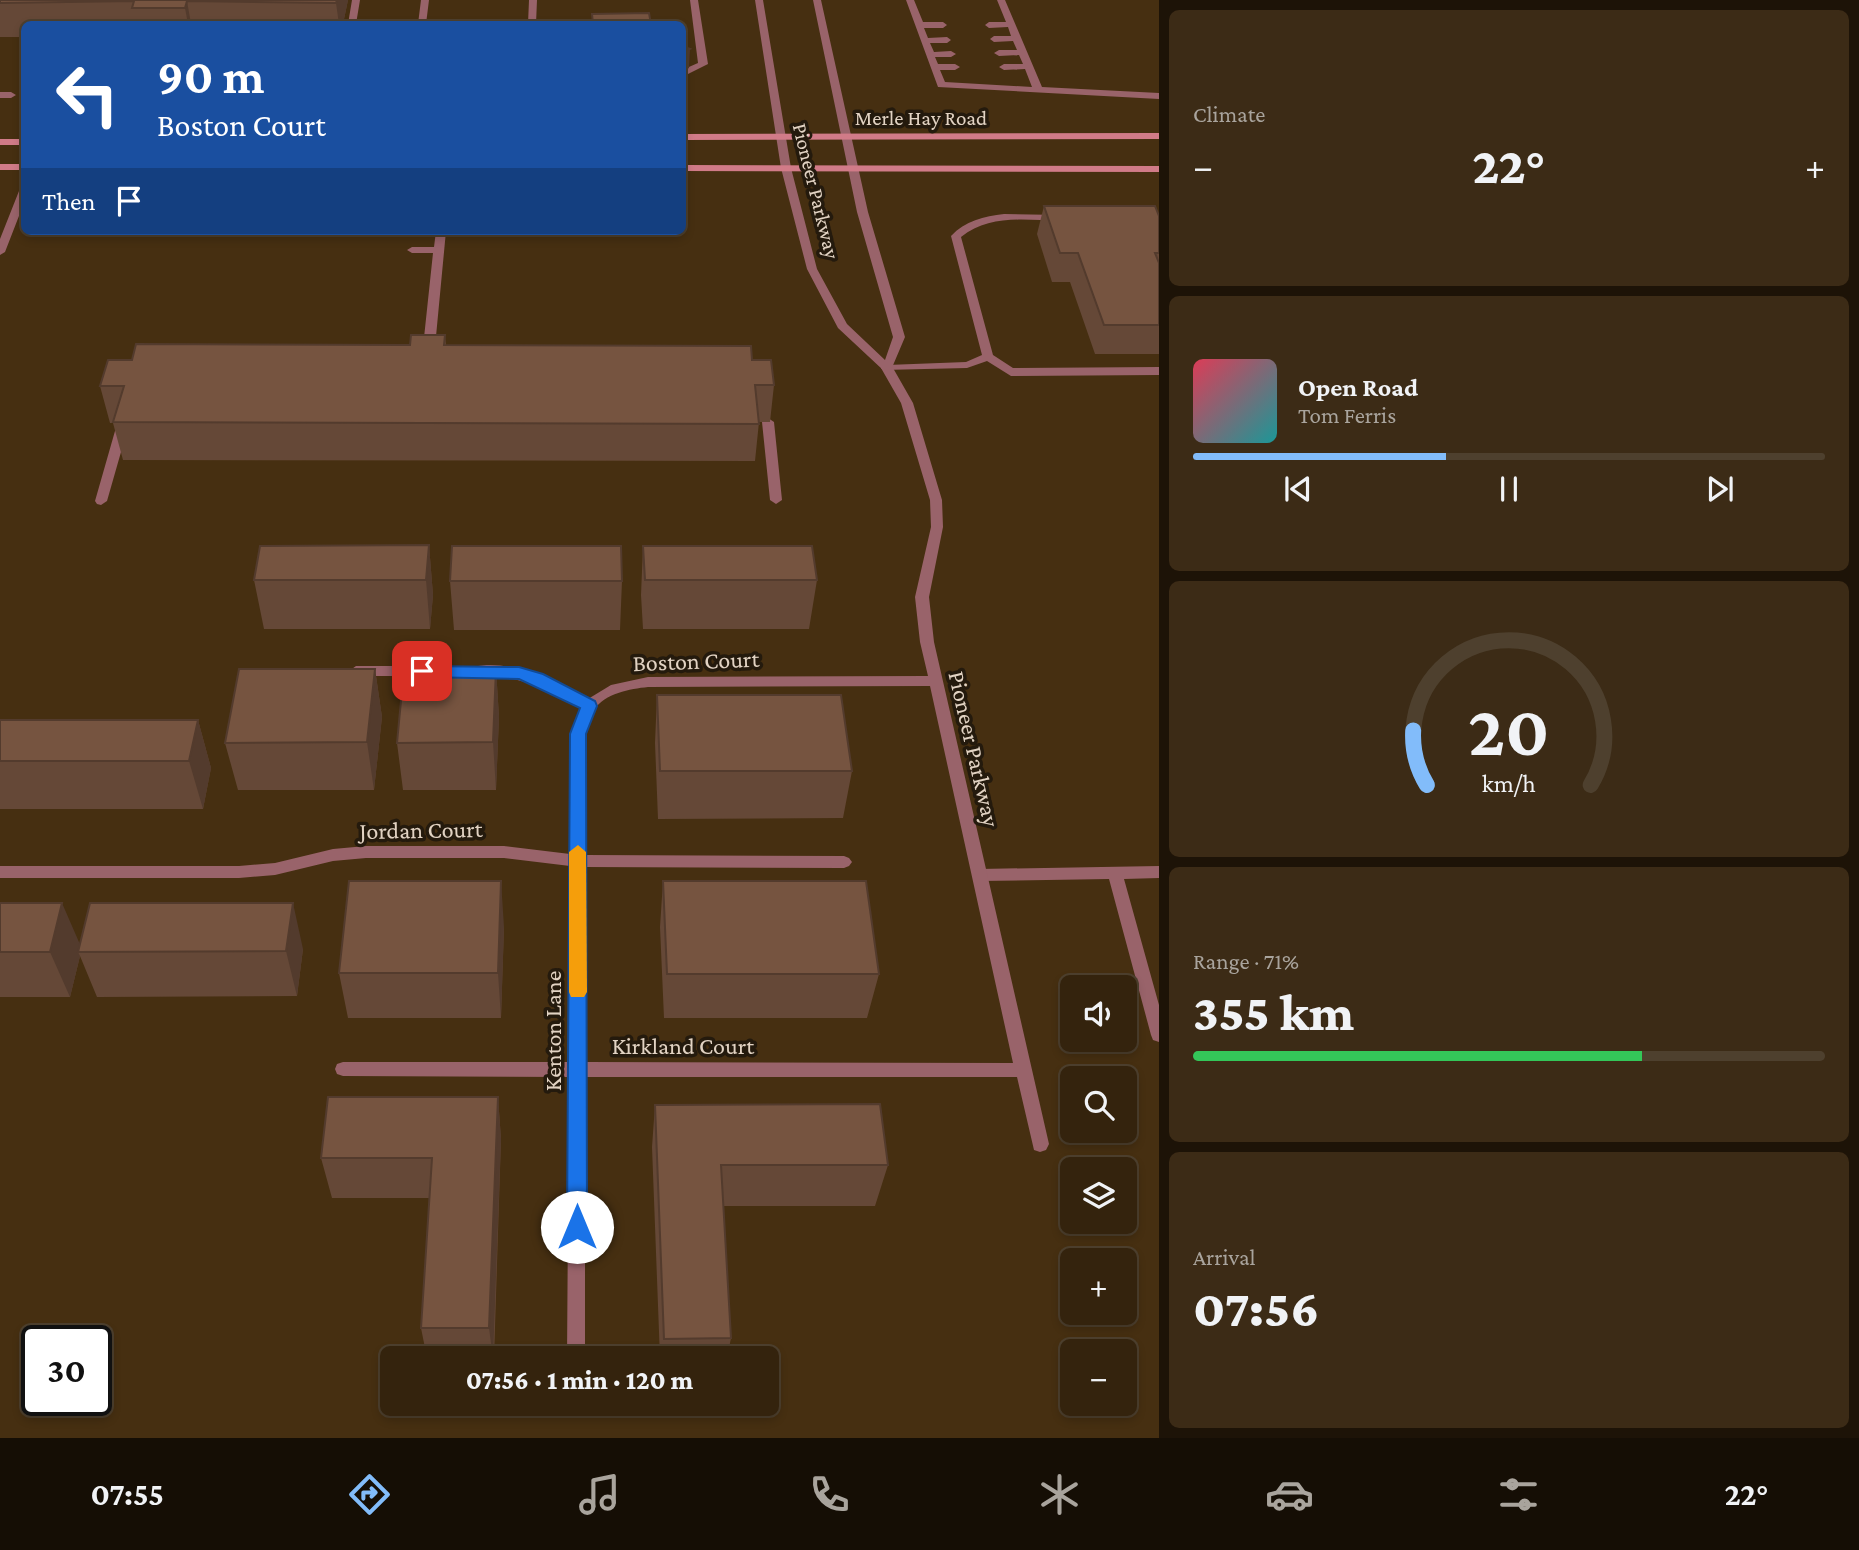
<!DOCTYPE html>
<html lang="en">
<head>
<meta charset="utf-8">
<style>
	:root { --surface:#34230d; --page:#3c2b16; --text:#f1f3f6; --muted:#a9a49d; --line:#4e402e; --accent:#82bcfa }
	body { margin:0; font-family:"Crimson Pro",serif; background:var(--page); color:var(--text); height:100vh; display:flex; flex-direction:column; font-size:26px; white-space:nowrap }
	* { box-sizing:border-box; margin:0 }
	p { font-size:23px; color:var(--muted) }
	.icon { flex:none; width:38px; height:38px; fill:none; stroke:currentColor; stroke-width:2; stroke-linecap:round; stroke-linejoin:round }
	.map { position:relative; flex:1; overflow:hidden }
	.panel { display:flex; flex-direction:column; gap:10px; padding:10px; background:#1d1307; width:700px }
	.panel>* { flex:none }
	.hud { position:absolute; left:21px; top:21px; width:665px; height:214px; border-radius:10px; box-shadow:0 4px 10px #0003,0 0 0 2px var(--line); background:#1a4fa0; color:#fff; overflow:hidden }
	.tools { position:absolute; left:1060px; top:975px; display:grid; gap:14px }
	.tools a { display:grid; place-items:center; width:77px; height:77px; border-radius:10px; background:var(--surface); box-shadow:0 4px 10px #0003,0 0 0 2px var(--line); font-size:35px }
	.speed { position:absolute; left:21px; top:1325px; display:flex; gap:14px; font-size:35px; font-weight:700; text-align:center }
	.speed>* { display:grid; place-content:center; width:91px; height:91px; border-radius:50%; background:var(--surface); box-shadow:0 4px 10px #0003,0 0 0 2px var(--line); line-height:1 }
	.speed .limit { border:4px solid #111; border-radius:10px; background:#fff; color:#111 }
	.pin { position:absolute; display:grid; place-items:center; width:60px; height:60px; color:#fff; margin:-30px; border-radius:14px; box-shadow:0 4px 10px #0006 }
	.me { position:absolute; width:77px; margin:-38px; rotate:0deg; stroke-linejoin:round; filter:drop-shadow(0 0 5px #0008) }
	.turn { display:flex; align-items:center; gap:24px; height:147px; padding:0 21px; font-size:32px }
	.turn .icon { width:91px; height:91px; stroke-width:2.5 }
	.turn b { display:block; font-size:49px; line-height:60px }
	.then { display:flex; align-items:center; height:66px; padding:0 21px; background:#0003; gap:14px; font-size:26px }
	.big { font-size:52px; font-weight:800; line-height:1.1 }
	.panel .widget { flex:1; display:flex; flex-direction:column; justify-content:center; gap:10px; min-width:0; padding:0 24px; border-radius:10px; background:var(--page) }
	.panel .dial { align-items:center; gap:0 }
	.dial svg { height:182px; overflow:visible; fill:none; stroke:var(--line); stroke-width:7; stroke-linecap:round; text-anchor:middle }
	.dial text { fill:var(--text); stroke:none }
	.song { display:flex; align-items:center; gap:21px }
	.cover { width:84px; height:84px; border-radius:10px; background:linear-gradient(135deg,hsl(350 70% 55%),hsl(180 70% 35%)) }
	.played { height:7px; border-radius:4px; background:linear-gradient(90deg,var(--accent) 40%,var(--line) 40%) }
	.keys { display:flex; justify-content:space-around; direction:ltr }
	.heat { display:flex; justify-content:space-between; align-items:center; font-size:38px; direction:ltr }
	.charge { height:10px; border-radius:5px; background:linear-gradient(90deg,#34c759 71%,var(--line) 0) }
	.trip { position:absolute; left:380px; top:1346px; width:399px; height:70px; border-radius:10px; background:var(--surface); box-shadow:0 4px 10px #0003,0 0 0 2px var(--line); font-weight:800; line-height:70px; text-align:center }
	.dock { display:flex; height:112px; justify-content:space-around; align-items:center; background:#150e05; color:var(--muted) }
	.dock .icon { width:49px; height:49px }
	.dock .current { color:var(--accent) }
	.dock b { font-size:32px; color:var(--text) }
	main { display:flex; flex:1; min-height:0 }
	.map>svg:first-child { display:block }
</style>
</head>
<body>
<main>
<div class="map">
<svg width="1159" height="1438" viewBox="0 0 1159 1438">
	<rect width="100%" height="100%" fill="#462f11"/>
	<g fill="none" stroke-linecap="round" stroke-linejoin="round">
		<path fill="#99636a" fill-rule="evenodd" d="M 352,0 L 360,0 L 356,24 L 348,24 Z
			M 421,0 L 429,0 L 426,24 L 418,24 Z
			M 529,0 L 537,0 L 536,24 L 528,24 Z
			M 690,0 L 698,0 L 708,64 L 682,77 L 682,70 L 698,63 Z
			M 906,0 L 914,0 L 923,22 L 943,22 L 947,25 L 943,28 L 924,28 L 928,38 L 947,37 L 951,40 L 947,43 L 930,43 L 934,52 L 951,51 L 956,54 L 951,57 L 935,57 L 938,64 L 955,64 L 960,67 L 955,70 L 940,70 L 945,82 L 1032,87 L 1025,69 L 1004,70 L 999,67 L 1004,64 L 1023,64 L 1019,55 L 999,56 L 994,53 L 999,50 L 1017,50 L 1013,41 L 994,42 L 990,39 L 994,36 L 1011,36 L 1008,27 L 989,28 L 985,25 L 989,22 L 1006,22 L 997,0 L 1005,0 L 1042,87 L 1159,93 L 1159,99 L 938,87 Z
			M 0,92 L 11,92 L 16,95 L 11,98 L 0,98 Z
			M 1004,214 L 1060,215 L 1065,218 L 1060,221 C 1026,220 990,214 961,237 L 993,355 L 1013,368 L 1159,367 L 1159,375 L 1011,376 L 987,361 L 967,368 L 883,370 L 881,368 L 887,365 L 966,362 L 982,355 L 951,236 C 965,221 984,216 1004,214 Z
			M 436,231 L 446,231 L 435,347 L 429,350 L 423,347 L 433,253 L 412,253 L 407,250 L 412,247 L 434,247 Z
			M 768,418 L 774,422 L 782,500 L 776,504 L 770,500 L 762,422 Z
			M 123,420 L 129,424 L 107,501 L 101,505 L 97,504 L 95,501 L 117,424 Z
			M 1159,866 L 1159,878 L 1124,879 L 1159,1005 L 1159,1042 L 1153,1040 L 1151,1035 L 1109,879 L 980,881 L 975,879 L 972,875 L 975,871 L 980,869 Z"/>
		<path fill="#99636a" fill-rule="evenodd" d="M 24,188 L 24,203 L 5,252 L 0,255 L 0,239 L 19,191 Z
			M 887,365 L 893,368 L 913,403 L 942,500 L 943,527 L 929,597 L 934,642 L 1049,1144 L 1046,1150 L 1040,1152 L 1034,1150 L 1017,1077 L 585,1077 L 585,1358 L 567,1358 L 569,1077 L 343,1076 L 337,1074 L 335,1069 L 337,1064 L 343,1062 L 569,1062 L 570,866 L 504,858 L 366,858 L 333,861 L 275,875 L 239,878 L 0,878 L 0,866 L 239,866 L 275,863 L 333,849 L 366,846 L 504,846 L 570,854 L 571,734 L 581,708 L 532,684 L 510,678 L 474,675 L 472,671 L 474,667 C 509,658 558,682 588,699 L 611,685 L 648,677 L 928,676 L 920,642 L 915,597 L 931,527 L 930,500 L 901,403 L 881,368 ZM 930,686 L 1013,1063 L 585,1062 L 585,867 L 844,868 L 849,866 L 852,862 L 849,858 L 844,856 L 585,855 C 585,822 578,735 594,710 C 605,693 630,689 648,687 Z
			M 356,666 L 420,666 L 427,671 L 420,676 L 356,676 L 349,671 Z"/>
		<path fill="#99636a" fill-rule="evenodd" d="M 755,0 L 763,0 L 791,168 L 817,269 L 847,324 L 885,360 L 893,337 L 857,212 L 813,0 L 821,0 L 868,212 L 905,337 L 891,370 L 883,370 L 838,328 L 807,269 L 781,168 Z"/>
		<path fill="#d17b88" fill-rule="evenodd" d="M 1159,133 L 1159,139 L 682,140 L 682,134 Z
			M 0,139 L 24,139 L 24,145 L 0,145 Z
			M 0,164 L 24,164 L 24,170 L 0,170 Z
			M 682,165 L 1159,166 L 1159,172 L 682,171 Z"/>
	</g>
	<path fill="#654837" d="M 0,0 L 348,0 L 343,24 L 24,24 L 24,37 L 0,37 Z
		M 1044,206 L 1159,216 L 1159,354 L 1095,354 L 1070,282 L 1052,282 L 1037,234 Z
		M 445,335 L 446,345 L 752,360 L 774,385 L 770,422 L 759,422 L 755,461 L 123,460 L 113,423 L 110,423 L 100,386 L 132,360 L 410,345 Z
		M 429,545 L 433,595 L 430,629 L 264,629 L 254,580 Z
		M 643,546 L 817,580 L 809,629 L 643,629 L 641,595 Z
		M 450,581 L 622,581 L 620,630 L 454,630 Z
		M 375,669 L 382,717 L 374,790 L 238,790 L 225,743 Z
		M 496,669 L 499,717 L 496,790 L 403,790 L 397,743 Z
		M 657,695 L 852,771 L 843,818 L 658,819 L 655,743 Z
		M 0,720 L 198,720 L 211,768 L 203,809 L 0,809 Z
		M 663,881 L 879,974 L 867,1018 L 664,1018 L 660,927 Z
		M 0,903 L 80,945 L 303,949 L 297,996 L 97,997 L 80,956 L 70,997 L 0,997 Z
		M 504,927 L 501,1018 L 348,1018 L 339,973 Z
		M 498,1097 L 501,1139 L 494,1358 L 427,1358 L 421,1328 L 430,1198 L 332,1198 L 321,1158 Z
		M 655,1105 L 888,1165 L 875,1206 L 723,1206 L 731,1338 L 727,1358 L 660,1358 L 652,1147 Z"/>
	<path fill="#533b2d" d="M 337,0 L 348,0 L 343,24 L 339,24 L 336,3 Z
		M 187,1 L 191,24 L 188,24 L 185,8 Z
		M 690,49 L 689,68 L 682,72 L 682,53 Z
		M 429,545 L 433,595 L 430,629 L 426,580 Z
		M 375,669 L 382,717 L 374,790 L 367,742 Z
		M 496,669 L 499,717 L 496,790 L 493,742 Z
		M 198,720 L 211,768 L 203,809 L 189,761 Z
		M 501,881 L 504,927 L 501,1018 L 498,973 Z
		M 62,903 L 82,949 L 78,952 L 80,956 L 70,997 L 50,952 Z
		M 293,903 L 303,949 L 297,996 L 286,951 Z
		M 498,1097 L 501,1139 L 493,1358 L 489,1328 Z"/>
	<path fill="#765440" stroke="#533b2d" stroke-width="2" d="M 0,0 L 337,0 L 336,3 L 187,1 L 185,8 L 132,8 L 134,1 L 0,3 Z
		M 649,13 L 651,24 L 593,24 L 592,14 Z
		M 682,46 L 690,49 L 682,53 Z
		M 1044,206 L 1155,206 L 1159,216 L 1159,253 L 1155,253 L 1159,263 L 1159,325 L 1104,325 L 1078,253 L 1060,253 Z
		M 411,335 L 445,335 L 444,345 L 751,346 L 752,360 L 771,360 L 774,385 L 755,385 L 759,424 L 113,422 L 124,386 L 100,386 L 108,360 L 132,360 L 136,344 L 410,345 Z
		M 429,545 L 426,580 L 254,580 L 260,546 Z
		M 452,546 L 621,546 L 622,581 L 450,581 Z
		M 643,546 L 812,546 L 817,580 L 645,580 Z
		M 239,669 L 375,669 L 367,742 L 225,743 Z
		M 404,669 L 496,669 L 493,742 L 397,743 Z
		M 657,695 L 841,695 L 852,771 L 660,771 Z
		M 0,720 L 198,720 L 189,761 L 0,761 Z
		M 349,881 L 501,881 L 498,973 L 339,973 Z
		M 663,881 L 866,881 L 879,974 L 667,974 Z
		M 0,903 L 62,903 L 50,952 L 0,952 Z
		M 90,903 L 293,903 L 286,951 L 78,952 Z
		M 328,1097 L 498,1097 L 489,1328 L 421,1328 L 432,1158 L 321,1158 Z
		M 880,1104 L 888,1165 L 721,1165 L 731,1338 L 664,1339 L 655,1105 Z"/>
	<path fill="#1a73e8" stroke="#114b97" stroke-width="2" d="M 422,666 L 519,667 L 543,674 L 595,701 L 597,706 L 586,734 L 587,1227 L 584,1234 L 577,1237 L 569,1234 L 567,1227 L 570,734 L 580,708 L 519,679 L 422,677 L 414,671 Z"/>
	<path fill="#f59e0b" d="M 578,845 L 586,852 L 587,992 L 584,997 L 571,997 L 569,992 L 569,852 Z"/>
	<g text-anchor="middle" stroke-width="7" stroke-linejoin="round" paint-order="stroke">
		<g font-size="21" fill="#e2d3c3" stroke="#241a0d">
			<text x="921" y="125">Merle Hay Road</text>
			<text transform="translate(816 191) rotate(76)" y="7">Pioneer Parkway</text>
		</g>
		<g font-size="24" fill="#e2d3c3" stroke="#241a0d">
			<text transform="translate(696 661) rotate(-2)" y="8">Boston Court</text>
			<text transform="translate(974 749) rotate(77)" y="8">Pioneer Parkway</text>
			<text transform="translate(421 830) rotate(-1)" y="8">Jordan Court</text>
			<text transform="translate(553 1031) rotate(-90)" y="8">Kenton Lane</text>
			<text x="683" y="1054">Kirkland Court</text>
		</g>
	</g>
</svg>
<div class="tools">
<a><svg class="icon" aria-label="sound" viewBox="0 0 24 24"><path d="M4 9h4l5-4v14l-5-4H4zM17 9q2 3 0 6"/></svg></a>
<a><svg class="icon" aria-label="search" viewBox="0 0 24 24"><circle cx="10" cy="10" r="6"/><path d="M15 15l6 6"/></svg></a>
<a><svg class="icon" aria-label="layers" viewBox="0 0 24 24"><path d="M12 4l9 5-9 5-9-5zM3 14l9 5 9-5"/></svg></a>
<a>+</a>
<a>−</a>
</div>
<div class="speed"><div class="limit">30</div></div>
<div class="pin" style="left:422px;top:671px;background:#d93025"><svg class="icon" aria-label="arrive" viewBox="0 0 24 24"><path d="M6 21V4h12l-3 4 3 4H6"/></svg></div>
<svg class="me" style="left:577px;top:1227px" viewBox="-20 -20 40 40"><circle r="19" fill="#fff"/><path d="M0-13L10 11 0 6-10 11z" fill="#1a73e8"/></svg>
<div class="trip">07:56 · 1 min · 120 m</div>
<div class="hud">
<div class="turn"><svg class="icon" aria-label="left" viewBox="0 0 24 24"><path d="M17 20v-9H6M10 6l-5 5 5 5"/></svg><div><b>90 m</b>Boston Court</div></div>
<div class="then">Then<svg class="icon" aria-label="arrive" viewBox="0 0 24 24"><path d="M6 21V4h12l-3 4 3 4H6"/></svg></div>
</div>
</div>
<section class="panel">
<div class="widget"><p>Climate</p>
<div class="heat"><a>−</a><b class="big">22°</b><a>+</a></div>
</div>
<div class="widget">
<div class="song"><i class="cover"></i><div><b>Open Road</b><p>Tom Ferris</p></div></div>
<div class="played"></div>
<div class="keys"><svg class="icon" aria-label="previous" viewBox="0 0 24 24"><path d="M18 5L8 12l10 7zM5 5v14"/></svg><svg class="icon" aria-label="pause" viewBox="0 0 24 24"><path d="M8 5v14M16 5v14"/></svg><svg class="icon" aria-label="next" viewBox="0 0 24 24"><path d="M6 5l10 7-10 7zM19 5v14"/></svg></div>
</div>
<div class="widget dial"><svg viewBox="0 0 100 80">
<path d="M14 69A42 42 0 1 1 86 69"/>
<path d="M14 69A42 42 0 0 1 8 45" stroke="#82bcfa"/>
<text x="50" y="56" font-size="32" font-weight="700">20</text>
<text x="50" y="72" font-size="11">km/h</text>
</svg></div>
<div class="widget"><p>Range · 71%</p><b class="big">355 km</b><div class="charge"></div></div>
<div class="widget"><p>Arrival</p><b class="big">07:56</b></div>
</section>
</main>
<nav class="dock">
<b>07:55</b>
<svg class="icon current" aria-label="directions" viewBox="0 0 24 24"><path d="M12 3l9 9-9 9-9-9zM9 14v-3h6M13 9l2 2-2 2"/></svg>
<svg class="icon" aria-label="music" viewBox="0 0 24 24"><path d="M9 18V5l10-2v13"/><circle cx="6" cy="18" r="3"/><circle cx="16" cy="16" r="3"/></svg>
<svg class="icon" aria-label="phone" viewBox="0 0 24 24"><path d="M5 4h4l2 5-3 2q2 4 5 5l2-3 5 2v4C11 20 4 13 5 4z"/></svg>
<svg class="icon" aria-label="climate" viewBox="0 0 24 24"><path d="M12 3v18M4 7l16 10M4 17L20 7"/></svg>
<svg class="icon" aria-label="car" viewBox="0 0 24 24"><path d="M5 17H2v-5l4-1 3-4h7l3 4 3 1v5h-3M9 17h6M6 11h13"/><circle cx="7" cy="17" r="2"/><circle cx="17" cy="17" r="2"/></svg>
<svg class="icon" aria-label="filters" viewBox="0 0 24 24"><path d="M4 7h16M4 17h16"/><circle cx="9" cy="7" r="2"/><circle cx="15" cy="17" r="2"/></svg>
<b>22°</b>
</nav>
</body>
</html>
